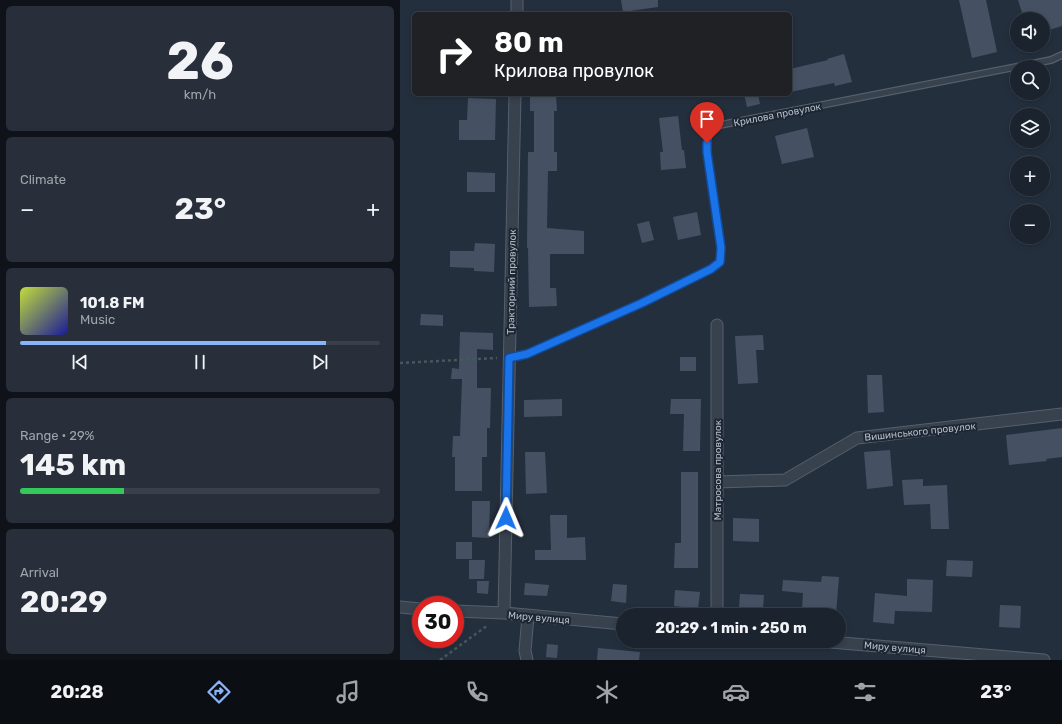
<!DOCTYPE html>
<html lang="en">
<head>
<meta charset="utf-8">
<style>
	:root { --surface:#1b232e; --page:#282f3a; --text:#f1f3f6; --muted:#a0a4aa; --line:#39404a; --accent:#8ab4f8 }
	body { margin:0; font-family:Rubik,sans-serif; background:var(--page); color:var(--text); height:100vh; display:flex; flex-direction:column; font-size:15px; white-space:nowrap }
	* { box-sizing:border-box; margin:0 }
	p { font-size:13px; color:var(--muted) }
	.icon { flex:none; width:22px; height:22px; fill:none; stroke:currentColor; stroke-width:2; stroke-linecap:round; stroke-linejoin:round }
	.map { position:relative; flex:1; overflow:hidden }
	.panel { display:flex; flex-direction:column; gap:6px; padding:6px; background:#0f1319; width:400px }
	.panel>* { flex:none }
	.guide { position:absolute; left:12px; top:12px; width:380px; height:84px; border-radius:6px; box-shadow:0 2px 6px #0003,0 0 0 1px var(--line); background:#202124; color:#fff; overflow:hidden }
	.buttons { position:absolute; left:610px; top:12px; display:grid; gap:8px }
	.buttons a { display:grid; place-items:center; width:40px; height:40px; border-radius:50%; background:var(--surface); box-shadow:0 2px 6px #0003,0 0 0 1px var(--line); font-size:20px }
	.speed { position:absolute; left:12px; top:596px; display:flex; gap:8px; font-size:20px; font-weight:700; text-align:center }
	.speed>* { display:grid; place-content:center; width:52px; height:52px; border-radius:50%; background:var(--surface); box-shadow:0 2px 6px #0003,0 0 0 1px var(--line); line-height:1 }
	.speed .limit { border:6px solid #d22; background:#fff; color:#111 }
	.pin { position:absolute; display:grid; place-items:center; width:34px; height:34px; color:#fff; margin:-41px -17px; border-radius:50% 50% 50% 0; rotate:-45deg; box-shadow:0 0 4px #0007 }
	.pin .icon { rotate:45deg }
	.me { position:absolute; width:44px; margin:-22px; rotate:1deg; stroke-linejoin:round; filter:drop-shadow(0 0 3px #0008) }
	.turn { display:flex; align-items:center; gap:14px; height:84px; padding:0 16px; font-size:18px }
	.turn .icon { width:52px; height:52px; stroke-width:2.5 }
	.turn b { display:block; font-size:28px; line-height:34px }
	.big { font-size:30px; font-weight:700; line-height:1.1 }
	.panel .widget { flex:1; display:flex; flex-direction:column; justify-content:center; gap:6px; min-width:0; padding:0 14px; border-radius:6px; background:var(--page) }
	.panel .dial { align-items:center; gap:0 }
	.dial b { font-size:52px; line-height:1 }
	.song { display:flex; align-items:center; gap:12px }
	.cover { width:48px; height:48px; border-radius:6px; background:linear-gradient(135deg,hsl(70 70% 55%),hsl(240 70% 35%)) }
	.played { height:4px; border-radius:2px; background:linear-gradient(90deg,var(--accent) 85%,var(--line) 85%) }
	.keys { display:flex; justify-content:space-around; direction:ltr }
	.heat { display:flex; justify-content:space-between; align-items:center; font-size:22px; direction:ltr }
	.charge { height:6px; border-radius:3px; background:linear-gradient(90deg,#34c759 29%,var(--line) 0) }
	.trip { position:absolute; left:216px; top:608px; width:230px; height:40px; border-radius:20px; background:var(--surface); box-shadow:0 2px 6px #0003,0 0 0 1px var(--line); font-weight:700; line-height:40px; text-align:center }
	.dock { display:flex; height:64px; justify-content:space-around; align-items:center; background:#0b0e12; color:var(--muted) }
	.dock .icon { width:28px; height:28px }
	.dock .active { color:var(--accent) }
	.dock b { font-size:18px; color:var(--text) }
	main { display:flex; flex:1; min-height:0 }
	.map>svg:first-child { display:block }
</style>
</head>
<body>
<main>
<section class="panel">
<div class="widget dial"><b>26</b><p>km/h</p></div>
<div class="widget"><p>Climate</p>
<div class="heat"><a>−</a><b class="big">23°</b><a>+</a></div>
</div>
<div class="widget">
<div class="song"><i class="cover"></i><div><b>101.8 FM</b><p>Music</p></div></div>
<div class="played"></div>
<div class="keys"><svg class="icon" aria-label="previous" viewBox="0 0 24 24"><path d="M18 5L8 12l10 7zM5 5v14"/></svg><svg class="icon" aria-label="pause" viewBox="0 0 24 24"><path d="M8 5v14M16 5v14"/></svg><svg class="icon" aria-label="next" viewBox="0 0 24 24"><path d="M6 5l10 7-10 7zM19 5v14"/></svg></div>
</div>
<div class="widget"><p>Range · 29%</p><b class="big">145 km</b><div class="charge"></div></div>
<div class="widget"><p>Arrival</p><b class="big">20:29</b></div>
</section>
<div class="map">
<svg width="662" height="660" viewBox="0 0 662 660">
	<rect width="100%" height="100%" fill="#242f3e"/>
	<path fill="#455162" d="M 221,0 L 258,0 L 258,7 L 223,12 Z
		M 559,0 L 586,0 L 597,52 L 572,58 Z
		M 618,0 L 662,0 L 662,26 L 643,32 L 643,19 L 624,19 Z
		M 444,54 L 452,82 L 435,86 L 434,83 L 390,92 L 390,69 L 428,60 L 427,59 Z
		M 130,94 L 156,94 L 157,111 L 154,111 L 154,152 L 157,152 L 157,171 L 148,171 L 147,228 L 184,231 L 184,254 L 150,254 L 150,288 L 156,288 L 157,306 L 129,307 L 128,248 L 127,248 L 128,152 L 134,152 L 134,111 L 130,111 Z
		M 344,94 L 358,94 L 360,104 L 347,107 Z
		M 68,98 L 96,99 L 95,140 L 59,140 L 59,120 L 67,120 Z
		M 278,116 L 282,150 L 284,150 L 286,168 L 261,170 L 260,152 L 263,152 L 259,118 Z
		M 407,128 L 414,157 L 382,164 L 375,136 Z
		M 67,172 L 95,173 L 95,192 L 67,192 Z
		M 297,212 L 301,235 L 278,240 L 273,217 Z
		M 249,221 L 254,240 L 242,243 L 237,224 Z
		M 75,243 L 95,244 L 94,272 L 74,271 L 74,268 L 50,267 L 50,251 L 74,251 Z
		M 21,314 L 43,315 L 43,326 L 20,325 Z
		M 60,332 L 93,333 L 93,350 L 77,349 L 77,388 L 91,388 L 90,428 L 87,428 L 87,457 L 82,457 L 82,491 L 55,491 L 55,457 L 52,457 L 53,436 L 60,436 L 62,379 L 51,379 L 52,368 L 59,369 Z
		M 363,335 L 364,350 L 356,350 L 358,383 L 338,384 L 335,336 Z
		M 280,357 L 296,357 L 296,371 L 280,371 Z
		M 467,375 L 482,375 L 484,412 L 468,413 Z
		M 162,399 L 162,416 L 124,417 L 124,400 Z
		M 271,399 L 301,399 L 300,451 L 283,451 L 284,414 L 270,414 Z
		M 662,428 L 662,457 L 646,459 L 647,461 L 609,465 L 606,435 Z
		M 490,450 L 493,486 L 467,489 L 464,452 Z
		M 125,452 L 145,452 L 147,493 L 126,494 Z
		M 281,472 L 298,472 L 298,568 L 274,568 L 275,543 L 281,543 Z
		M 523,479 L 523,486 L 547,485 L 549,529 L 531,529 L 530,504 L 504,505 L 502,480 Z
		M 72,501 L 90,501 L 89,538 L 72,537 Z
		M 150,515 L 167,515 L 167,538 L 185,537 L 186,560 L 135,560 L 135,550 L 151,550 Z
		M 333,518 L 359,519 L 359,542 L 333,541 Z
		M 56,542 L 72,542 L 72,559 L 56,559 Z
		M 69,560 L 85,560 L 84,579 L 69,579 Z
		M 547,560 L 573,561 L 572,577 L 546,576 Z
		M 422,576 L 439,577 L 436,614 L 402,610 L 403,593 L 382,591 L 383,580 L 421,582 Z
		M 507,579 L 533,580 L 532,612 L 495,611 L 494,624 L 473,622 L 475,593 L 507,596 Z
		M 77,581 L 89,581 L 88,594 L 77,593 Z
		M 125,583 L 149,585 L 147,596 L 124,595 Z
		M 213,584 L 227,585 L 226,603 L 211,601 Z
		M 275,590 L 300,592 L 298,609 L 274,606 Z
		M 340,594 L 364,595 L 363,609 L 339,608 Z
		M 600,605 L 621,606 L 620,628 L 599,627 Z
		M 147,644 L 158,645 L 157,658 L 146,657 Z
		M 198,648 L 240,652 L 239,660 L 197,660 Z"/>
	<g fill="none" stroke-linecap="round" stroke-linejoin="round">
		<defs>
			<path id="lane" d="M 109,358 L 127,354 L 242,303 L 311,269 L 320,262 L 321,248 L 307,152 L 308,135 L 320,125 L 651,60 L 662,55"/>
			<path id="street" d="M 117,14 L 117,0
				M 317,325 L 317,615
				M 317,482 L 385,480 L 457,438 L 662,414
				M 0,607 L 21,609
				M 55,611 L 104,613 L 223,624
				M 104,613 L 115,94
				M 418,641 L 644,660
				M 127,660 L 125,651 L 128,616"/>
		</defs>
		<use href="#lane" stroke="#565f6c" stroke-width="8"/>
		<use href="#street" stroke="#565f6c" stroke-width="13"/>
		<path stroke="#44595c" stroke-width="2.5" stroke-dasharray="3 3" stroke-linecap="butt" d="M 0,363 L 97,358
			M 40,660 L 88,625"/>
		<use href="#lane" stroke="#38414e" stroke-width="5.5"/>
		<use href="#street" stroke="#38414e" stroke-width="11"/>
	</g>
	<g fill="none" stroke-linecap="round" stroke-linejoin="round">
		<defs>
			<path id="route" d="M 106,518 L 109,358 L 127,354 L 242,303 L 311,269 L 320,262 L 321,248 L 307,152 L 307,143"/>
		</defs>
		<use href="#route" stroke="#114b97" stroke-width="10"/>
		<use href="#route" stroke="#1a73e8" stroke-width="7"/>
	</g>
	<g text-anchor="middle" stroke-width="4" stroke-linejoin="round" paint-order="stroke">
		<g font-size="10" fill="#b4bcc9" stroke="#1d2633">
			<text transform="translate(377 114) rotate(-11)" y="4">Крилова провулок</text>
			<text transform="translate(111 282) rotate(-89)" y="4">Тракторний провулок</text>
			<text transform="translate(520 431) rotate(-6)" y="4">Вишинського провулок</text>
			<text transform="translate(317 470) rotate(-90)" y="4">Матросова провулок</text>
			<text transform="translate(139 617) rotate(5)" y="4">Миру вулиця</text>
			<text transform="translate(495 647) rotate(5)" y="4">Миру вулиця</text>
		</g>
	</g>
</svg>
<div class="buttons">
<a><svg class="icon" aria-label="sound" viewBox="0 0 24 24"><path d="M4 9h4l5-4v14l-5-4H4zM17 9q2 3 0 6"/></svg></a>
<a><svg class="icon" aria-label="search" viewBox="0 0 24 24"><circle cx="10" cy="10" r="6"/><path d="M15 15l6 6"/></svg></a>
<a><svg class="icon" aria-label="layers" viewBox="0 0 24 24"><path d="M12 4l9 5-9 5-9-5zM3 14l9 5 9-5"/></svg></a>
<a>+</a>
<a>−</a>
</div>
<div class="speed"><div class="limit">30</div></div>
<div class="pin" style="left:307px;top:143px;background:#d93025"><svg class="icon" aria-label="arrive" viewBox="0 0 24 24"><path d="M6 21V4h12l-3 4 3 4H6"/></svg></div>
<svg class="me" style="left:106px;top:518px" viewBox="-20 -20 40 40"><path d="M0-17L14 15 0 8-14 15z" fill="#1a73e8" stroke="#fff" stroke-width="4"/></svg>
<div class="trip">20:29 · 1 min · 250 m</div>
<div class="guide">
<div class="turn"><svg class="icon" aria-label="right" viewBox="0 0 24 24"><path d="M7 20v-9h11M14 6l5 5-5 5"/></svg><div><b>80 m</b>Крилова провулок</div></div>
</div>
</div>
</main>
<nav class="dock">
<b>20:28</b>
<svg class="icon active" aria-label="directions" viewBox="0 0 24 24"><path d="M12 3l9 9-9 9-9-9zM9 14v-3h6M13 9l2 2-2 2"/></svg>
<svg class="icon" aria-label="music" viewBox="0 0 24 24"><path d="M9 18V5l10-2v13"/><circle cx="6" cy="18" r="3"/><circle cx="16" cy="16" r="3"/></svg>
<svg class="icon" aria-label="phone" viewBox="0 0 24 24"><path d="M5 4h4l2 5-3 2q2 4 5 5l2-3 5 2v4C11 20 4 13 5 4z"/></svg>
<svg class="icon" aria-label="climate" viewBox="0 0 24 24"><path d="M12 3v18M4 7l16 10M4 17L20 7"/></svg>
<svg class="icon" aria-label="car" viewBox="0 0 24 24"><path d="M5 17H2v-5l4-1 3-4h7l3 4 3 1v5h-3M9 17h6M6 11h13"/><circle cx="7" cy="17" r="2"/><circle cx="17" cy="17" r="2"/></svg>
<svg class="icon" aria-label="filters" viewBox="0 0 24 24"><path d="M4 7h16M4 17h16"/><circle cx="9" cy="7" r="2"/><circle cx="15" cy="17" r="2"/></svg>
<b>23°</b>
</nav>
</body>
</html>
